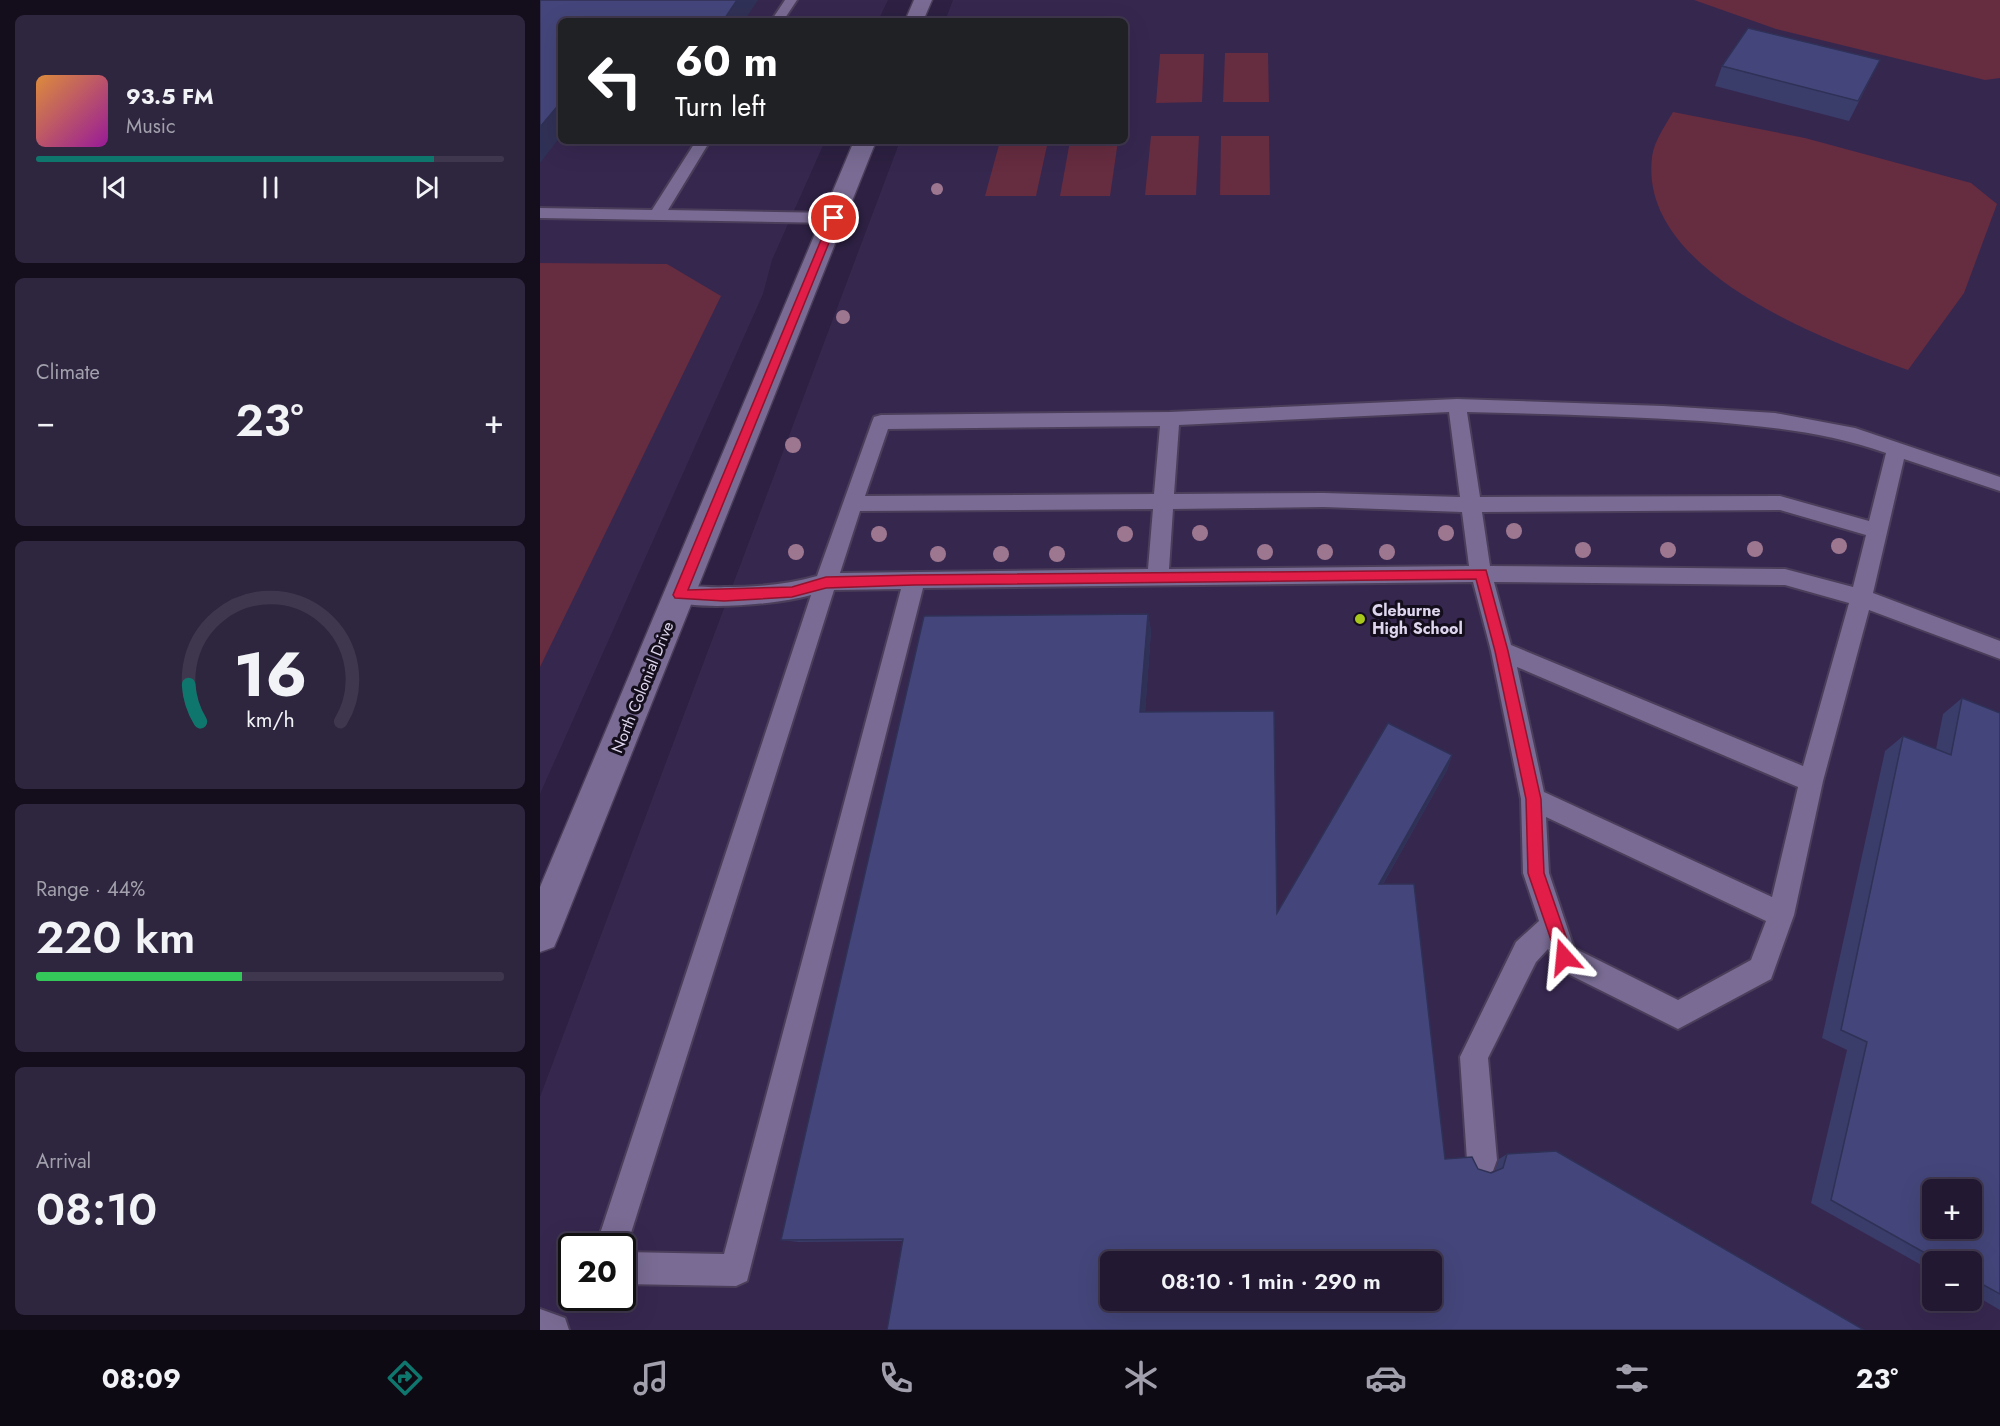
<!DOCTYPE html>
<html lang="en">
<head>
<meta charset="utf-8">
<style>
	:root { --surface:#221832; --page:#2e253e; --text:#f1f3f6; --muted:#a2a0ac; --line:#3f374d; --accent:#0f766e }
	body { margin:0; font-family:Jost,sans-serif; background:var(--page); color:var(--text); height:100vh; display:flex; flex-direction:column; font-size:22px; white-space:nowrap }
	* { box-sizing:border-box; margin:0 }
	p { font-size:20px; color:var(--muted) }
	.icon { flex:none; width:33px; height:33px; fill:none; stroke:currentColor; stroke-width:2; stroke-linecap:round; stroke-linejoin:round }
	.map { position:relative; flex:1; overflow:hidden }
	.drawer { display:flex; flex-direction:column; gap:15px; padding:15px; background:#130d1c; width:540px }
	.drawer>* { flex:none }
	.top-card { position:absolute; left:18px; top:18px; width:570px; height:126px; border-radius:9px; box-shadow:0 6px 24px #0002,0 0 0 2px var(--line); background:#202124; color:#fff; overflow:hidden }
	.buttons { position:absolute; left:1382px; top:1179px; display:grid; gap:12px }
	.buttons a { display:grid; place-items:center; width:60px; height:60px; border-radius:9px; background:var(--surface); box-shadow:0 6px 24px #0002,0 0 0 2px var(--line); font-size:30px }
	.speed { position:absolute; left:18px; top:1233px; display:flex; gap:12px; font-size:30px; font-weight:700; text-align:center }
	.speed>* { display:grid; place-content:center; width:78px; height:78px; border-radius:50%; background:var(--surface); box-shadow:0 6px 24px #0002,0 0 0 2px var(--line); line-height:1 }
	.speed .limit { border:3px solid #111; border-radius:9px; background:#fff; color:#111 }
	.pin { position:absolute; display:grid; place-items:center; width:51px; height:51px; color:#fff; margin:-26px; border:3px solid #fff; border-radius:50%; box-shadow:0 2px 6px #0007 }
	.me { position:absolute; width:66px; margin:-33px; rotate:342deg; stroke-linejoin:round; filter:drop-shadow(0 0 4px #0008) }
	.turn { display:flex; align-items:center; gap:21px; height:126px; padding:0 18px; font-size:27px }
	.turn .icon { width:78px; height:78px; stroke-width:2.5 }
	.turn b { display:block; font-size:42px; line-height:51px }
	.big { font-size:45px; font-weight:600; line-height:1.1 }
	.drawer .widget { flex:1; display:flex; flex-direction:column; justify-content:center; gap:9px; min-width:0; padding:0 21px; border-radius:9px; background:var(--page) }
	.drawer .dial { align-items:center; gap:0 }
	.dial svg { height:156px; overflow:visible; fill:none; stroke:var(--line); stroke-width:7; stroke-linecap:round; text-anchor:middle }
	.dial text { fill:var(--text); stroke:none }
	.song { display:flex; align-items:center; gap:18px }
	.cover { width:72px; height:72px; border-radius:9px; background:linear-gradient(135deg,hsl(30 70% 55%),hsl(300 70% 35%)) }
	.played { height:6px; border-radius:3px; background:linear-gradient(90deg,var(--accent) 85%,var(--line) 85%) }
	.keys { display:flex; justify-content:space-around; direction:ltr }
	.heat { display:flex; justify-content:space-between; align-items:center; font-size:33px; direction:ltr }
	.charge { height:9px; border-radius:4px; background:linear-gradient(90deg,#34c759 44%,var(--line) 0) }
	.trip { position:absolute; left:560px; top:1251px; width:342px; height:60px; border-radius:9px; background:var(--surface); box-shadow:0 6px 24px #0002,0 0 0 2px var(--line); font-weight:600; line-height:60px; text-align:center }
	.menu { display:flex; height:96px; justify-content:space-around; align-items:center; background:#0e0a14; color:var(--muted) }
	.menu .icon { width:42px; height:42px }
	.menu .on { color:var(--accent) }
	.menu b { font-size:27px; color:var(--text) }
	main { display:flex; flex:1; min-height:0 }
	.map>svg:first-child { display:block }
</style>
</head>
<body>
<main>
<section class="drawer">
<div class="widget">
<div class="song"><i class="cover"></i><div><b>93.5 FM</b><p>Music</p></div></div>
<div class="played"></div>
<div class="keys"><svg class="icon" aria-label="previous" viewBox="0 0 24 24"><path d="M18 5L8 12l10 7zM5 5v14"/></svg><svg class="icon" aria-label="pause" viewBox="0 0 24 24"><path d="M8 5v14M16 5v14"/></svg><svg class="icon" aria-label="next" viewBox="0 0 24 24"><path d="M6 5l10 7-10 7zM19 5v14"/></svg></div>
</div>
<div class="widget"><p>Climate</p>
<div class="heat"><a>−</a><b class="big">23°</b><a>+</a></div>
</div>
<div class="widget dial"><svg viewBox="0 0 100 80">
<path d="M14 69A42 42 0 1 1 86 69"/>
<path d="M14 69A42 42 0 0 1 8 50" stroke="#0f766e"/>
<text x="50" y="56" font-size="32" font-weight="700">16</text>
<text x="50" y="72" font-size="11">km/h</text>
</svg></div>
<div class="widget"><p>Range · 44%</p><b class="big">220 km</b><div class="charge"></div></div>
<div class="widget"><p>Arrival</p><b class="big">08:10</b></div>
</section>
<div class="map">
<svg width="1460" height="1330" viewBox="0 0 1460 1330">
	<rect width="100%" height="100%" fill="#2d2042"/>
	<path fill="#36274f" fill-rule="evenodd" d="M 0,0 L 348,0 L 338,21 L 21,21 L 21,141 L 285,141 L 232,260 L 223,294 L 0,794 Z
		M 413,0 L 1460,0 L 1460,1330 L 0,1330 L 0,1097 L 360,141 L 585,141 L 585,21 L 405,21 ZM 1392,1190 L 1431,1190 L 1431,1228 L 1392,1228 ZM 32,1246 L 82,1246 L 82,1298 L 32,1298 ZM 570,1262 L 891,1262 L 891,1300 L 570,1300 ZM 1392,1262 L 1431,1262 L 1431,1300 L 1392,1300 Z"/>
	<path fill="#662c40" d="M 1154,0 L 1460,0 L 1460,78 L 1445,80 L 1236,29 Z
		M 685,53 L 728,53 L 729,102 L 683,102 Z
		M 620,54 L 664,54 L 662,102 L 616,103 Z
		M 1133,112 L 1265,138 L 1431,183 L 1457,204 L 1424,293 L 1368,370 C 1285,340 1098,272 1112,157 C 1114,141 1125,126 1133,112 Z
		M 611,136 L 659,136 L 656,195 L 605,195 Z
		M 681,136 L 729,136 L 730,195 L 680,195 Z
		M 460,141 L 508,141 L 496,196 L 445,196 Z
		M 530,141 L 578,141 L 570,196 L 520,196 Z
		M 0,263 L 127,264 L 181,296 L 0,667 Z"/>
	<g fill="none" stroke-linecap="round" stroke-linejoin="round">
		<defs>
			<path id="service" d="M 245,0 L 257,0 L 243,21 L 231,21 Z
				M 156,141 L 170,141 L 128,210 L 294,213 L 302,218 L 294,223 L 0,218 L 0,208 L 112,210 Z
				M 917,399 L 1123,406 L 1235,413 L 1315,428 L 1460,477 L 1460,491 L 1364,459 L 1333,593 L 1460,641 L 1460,659 L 1329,610 L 1283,781 L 1254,915 L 1231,979 L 1138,1029 L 1014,967 L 1008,949 L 996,962 L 948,1058 L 957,1160 L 953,1171 L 942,1175 L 931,1171 L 927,1160 L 920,1057 L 976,942 L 999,921 L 983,873 L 981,799 L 951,651 L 933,582 L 383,588 L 207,1281 L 196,1286 L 82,1284 L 82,1246 L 56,1246 L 271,595 C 240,604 163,611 132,601 L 129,595 L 132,589 C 149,584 167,588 184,587 C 216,587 247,585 277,576 L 332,422 L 334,417 L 341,415 L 630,412 ZM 909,412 L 920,497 L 784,493 L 634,494 L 639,425 ZM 927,412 C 1005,414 1084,416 1161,421 C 1225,426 1286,432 1346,453 L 1329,521 L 1240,496 L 940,497 ZM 620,426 L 614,494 L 325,496 L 348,429 ZM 784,507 L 922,512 L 929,566 L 629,569 L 633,509 ZM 613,509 L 608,569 L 300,573 L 320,511 ZM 1240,510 L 1326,535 L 1313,587 L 1245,569 L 950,566 L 942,512 ZM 954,582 L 1245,585 L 1309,603 L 1263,766 L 971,645 ZM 361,589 L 184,1254 L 85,1252 L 294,590 ZM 977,667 L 1258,787 L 1232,897 L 1004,792 ZM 1006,817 L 1226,921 L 1211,960 L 1138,1000 L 1034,948 L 1009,873 Z
				M 0,1309 L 25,1318 L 29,1330 L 0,1330 Z"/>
			<path id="tertiary" d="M 374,0 L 392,0 L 383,21 L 365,21 Z
				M 314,141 L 336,141 L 20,933 L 14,947 L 0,952 L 0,887 Z"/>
		</defs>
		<use href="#service" stroke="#4a3e5a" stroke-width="4"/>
		<use href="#tertiary" stroke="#4a3e5a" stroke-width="3"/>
		<use href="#service" fill="#796b93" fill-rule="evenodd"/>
		<use href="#tertiary" fill="#796b93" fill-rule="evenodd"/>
	</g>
	<g fill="#9d778f">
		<circle cx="397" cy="189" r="6"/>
		<circle cx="303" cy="317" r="7"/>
		<circle cx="253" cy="445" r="8"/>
		<circle cx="974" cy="531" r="8"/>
		<circle cx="660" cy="533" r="8"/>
		<circle cx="906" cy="533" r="8"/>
		<circle cx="339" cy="534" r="8"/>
		<circle cx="585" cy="534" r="8"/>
		<circle cx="1299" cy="546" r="8"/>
		<circle cx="1215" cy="549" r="8"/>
		<circle cx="1043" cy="550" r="8"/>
		<circle cx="1128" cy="550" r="8"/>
		<circle cx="256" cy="552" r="8"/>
		<circle cx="725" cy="552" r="8"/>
		<circle cx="785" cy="552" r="8"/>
		<circle cx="847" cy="552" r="8"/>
		<circle cx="398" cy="554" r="8"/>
		<circle cx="461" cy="554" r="8"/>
		<circle cx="517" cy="554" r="8"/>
	</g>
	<path fill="#3a3c6a" d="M 1340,60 L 1309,121 L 1175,86 L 1182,66 Z
		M 608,614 L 611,631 L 605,712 L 737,913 L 912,755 L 907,770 L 843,884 L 905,1159 L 951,1173 L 955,1171 L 959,1159 L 967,1154 L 1324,1330 L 362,1241 L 259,1242 L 241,1240 Z
		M 1422,698 L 1460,713 L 1460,1310 L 1431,1293 L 1431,1262 L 1392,1262 L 1392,1271 L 1271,1203 L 1307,1050 L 1282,1038 L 1345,751 L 1363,736 L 1396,749 L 1403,714 Z"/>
	<path fill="#303156" d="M 197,0 L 218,0 L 204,21 L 183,21 Z
		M 21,102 L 21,136 L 0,163 L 0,127 Z
		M 608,614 L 611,631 L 604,727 L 600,712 Z
		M 912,755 L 907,770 L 836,896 L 839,884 Z"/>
	<path fill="#44467b" stroke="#303156" stroke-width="1.5" fill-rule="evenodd" d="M 0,0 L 197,0 L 183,21 L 21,21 L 21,102 L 0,127 Z
		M 1208,28 L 1340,60 L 1318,101 L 1182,66 Z
		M 608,614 L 600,712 L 734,711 L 737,913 L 848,723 L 912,755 L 839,884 L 874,884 L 905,1159 L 932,1157 L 938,1169 L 951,1173 L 963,1168 L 967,1154 L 1016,1151 L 1324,1330 L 347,1330 L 363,1239 L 241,1240 L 384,616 ZM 570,1262 L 891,1262 L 891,1300 L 570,1300 Z
		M 1422,698 L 1460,713 L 1460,1294 L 1431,1278 L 1431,1262 L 1401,1262 L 1291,1200 L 1327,1042 L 1301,1030 L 1363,736 L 1411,755 ZM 1392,1190 L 1431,1190 L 1431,1228 L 1392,1228 Z"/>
	<path fill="#e11d48" stroke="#92132f" stroke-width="1.5" d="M 291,216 L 299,218 L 148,590 L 252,587 L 286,577 L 374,575 L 946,570 L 968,651 L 1001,799 L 1004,873 L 1033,957 L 1030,963 L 1024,966 L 1019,963 L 988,873 L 986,799 L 955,651 L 936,579 L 374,585 L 286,588 L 252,597 L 184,601 L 135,598 L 133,595 Z"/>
	<circle fill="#a8c71c" stroke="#130d1c" stroke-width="2" cx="820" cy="619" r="6"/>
	<g text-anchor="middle" stroke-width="6" stroke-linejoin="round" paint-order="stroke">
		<g font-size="16" font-weight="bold" fill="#ded6ed" stroke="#130d1c" text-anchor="start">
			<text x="832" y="616">Cleburne<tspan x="832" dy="18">High School</tspan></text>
		</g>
		<g font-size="16" fill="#ded6ed" stroke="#130d1c">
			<text transform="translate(102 687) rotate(-68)" y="6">North Colonial Drive</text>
		</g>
	</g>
</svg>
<div class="buttons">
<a>+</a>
<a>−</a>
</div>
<div class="speed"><div class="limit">20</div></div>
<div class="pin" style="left:294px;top:218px;background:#d93025"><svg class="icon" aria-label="arrive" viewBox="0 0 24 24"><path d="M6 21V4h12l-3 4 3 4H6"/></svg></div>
<svg class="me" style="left:1024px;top:957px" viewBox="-20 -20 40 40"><path d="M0-17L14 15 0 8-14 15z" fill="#e11d48" stroke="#fff" stroke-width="4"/></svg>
<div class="trip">08:10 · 1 min · 290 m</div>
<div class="top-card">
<div class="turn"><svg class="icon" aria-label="left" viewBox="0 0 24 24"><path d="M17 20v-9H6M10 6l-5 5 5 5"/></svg><div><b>60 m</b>Turn left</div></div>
</div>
</div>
</main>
<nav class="menu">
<b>08:09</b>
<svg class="icon on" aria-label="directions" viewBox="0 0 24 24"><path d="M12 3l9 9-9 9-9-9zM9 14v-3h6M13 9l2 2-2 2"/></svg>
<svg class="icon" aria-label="music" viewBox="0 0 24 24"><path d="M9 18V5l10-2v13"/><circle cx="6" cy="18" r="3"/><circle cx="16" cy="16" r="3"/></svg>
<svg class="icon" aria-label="phone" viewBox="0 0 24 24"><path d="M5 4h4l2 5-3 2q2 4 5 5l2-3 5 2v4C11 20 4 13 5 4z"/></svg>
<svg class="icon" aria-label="climate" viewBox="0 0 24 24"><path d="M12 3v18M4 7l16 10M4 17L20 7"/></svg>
<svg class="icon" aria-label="car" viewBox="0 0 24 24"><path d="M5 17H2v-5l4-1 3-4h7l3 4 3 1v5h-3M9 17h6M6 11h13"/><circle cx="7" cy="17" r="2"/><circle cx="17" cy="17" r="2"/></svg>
<svg class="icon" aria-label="filters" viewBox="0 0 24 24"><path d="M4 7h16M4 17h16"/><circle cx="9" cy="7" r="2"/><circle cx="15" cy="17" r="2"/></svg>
<b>23°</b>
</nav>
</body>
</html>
